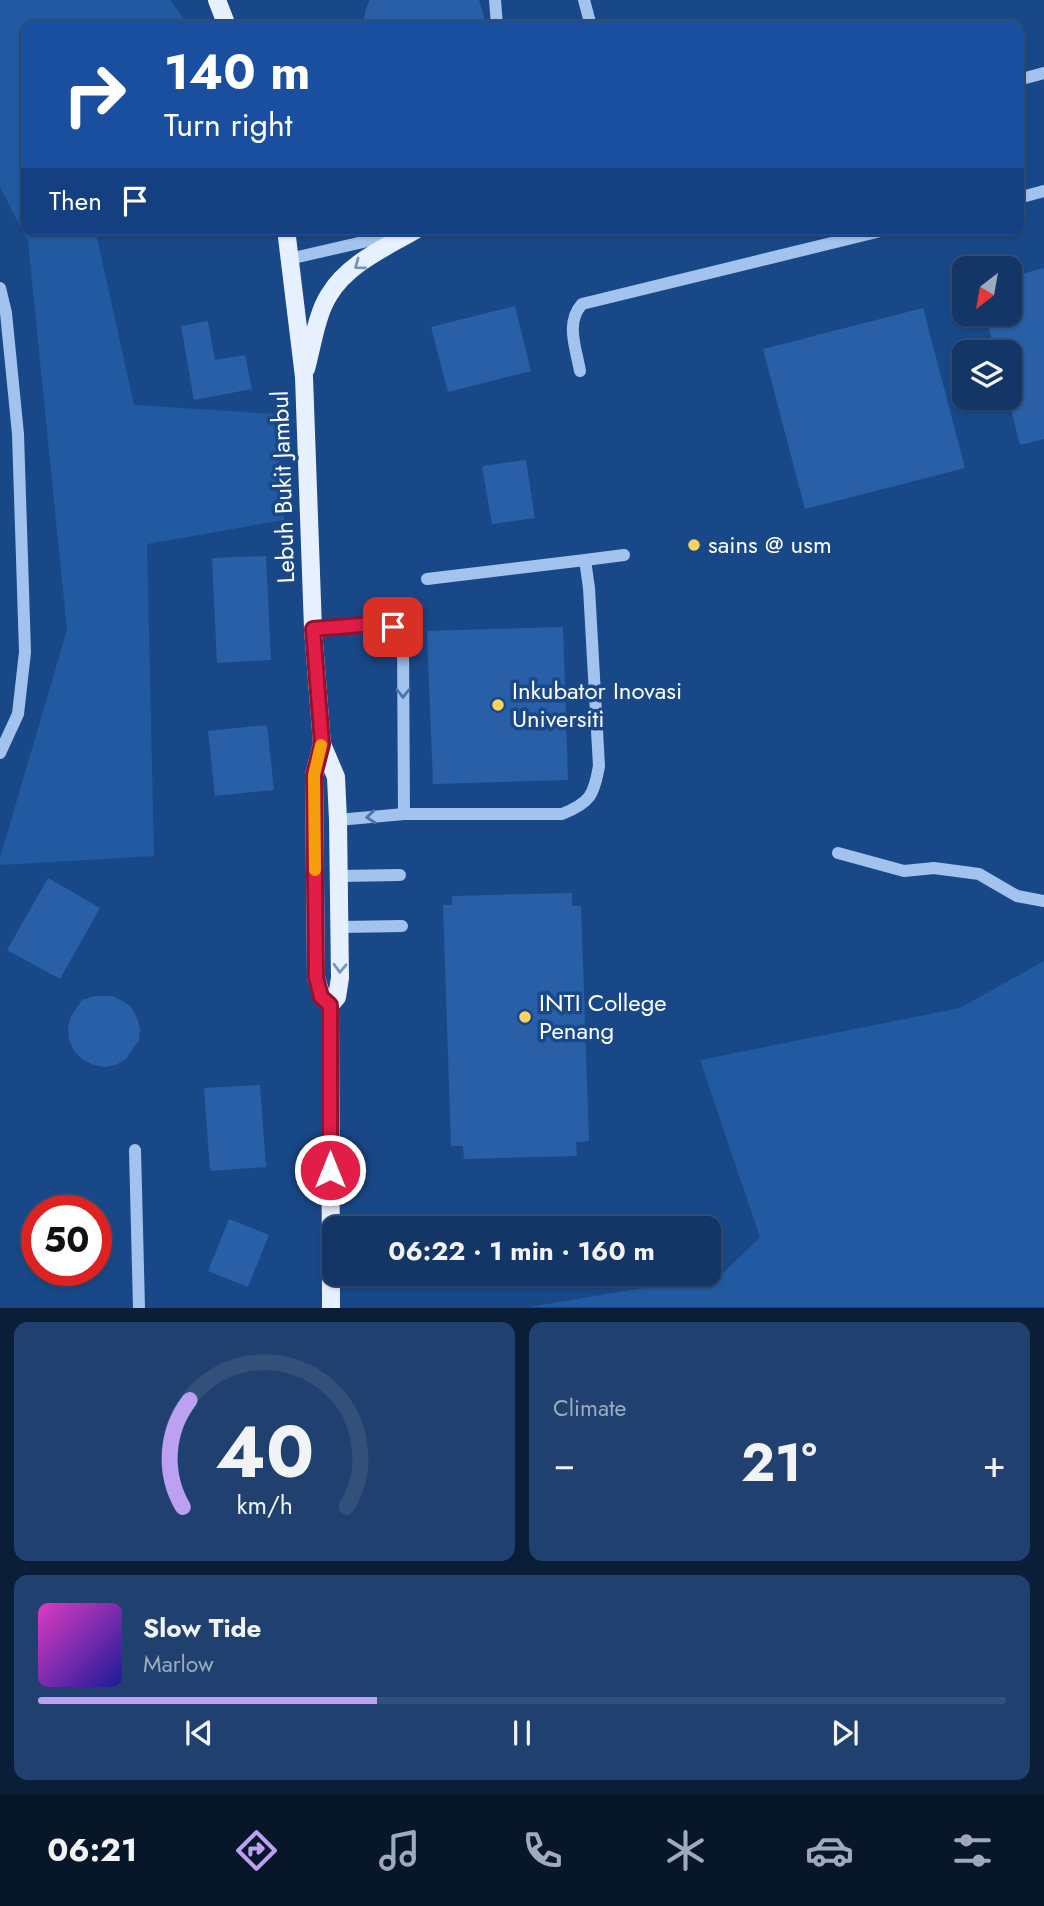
<!DOCTYPE html>
<html lang="en">
<head>
<meta charset="utf-8">
<style>
	:root { --surface:#133666; --page:#20416f; --text:#f1f3f6; --muted:#9dabbf; --line:#32507a; --accent:#bca0f2 }
	body { margin:0; font-family:Jost,sans-serif; background:var(--page); color:var(--text); height:100vh; display:flex; flex-direction:column; font-size:26px; white-space:nowrap }
	* { box-sizing:border-box; margin:0 }
	p { font-size:23px; color:var(--muted) }
	.icon { flex:none; width:38px; height:38px; fill:none; stroke:currentColor; stroke-width:2; stroke-linecap:round; stroke-linejoin:round }
	.map { position:relative; height:1308px; overflow:hidden }
	.drawer { display:flex; flex-direction:column; gap:14px; padding:14px; background:#0a1e38; flex:1 }
	.drawer>* { flex:none }
	.top-card { position:absolute; left:21px; top:21px; width:1003px; height:214px; border-radius:14px; box-shadow:0 2px 5px #0004,0 0 0 2px var(--line); background:#1a4fa0; color:#fff; overflow:hidden }
	.needle { width:46px; rotate:211deg }
	.tools { position:absolute; left:952px; top:256px; display:grid; gap:14px }
	.tools a { display:grid; place-items:center; width:70px; height:70px; border-radius:14px; background:var(--surface); box-shadow:0 2px 5px #0004,0 0 0 2px var(--line); font-size:35px }
	.speed { position:absolute; left:21px; top:1195px; display:flex; gap:14px; font-size:35px; font-weight:700; text-align:center }
	.speed>* { display:grid; place-content:center; width:91px; height:91px; border-radius:50%; background:var(--surface); box-shadow:0 2px 5px #0004,0 0 0 2px var(--line); line-height:1 }
	.speed .limit { border:10px solid #d22; background:#fff; color:#111 }
	.pin { position:absolute; display:grid; place-items:center; width:60px; height:60px; color:#fff; margin:-30px; border-radius:14px; box-shadow:0 4px 10px #0006 }
	.me { position:absolute; width:77px; margin:-38px; rotate:0deg; stroke-linejoin:round; filter:drop-shadow(0 0 5px #0008) }
	.turn { display:flex; align-items:center; gap:24px; height:147px; padding:0 28px; font-size:32px }
	.turn .icon { width:91px; height:91px; stroke-width:2.5 }
	.turn b { display:block; font-size:49px; line-height:60px }
	.then { display:flex; align-items:center; height:66px; padding:0 28px; background:#0003; gap:14px; font-size:26px }
	.big { font-size:52px; font-weight:700; line-height:1.1 }
	.drawer .tile { flex:1; display:flex; flex-direction:column; justify-content:center; gap:10px; min-width:0; padding:0 24px; border-radius:14px; background:var(--page) }
	.drawer .dial { align-items:center; gap:0 }
	.dial svg { height:182px; overflow:visible; fill:none; stroke:var(--line); stroke-width:7; stroke-linecap:round; text-anchor:middle }
	.dial text { fill:var(--text); stroke:none }
	.song { display:flex; align-items:center; gap:21px }
	.cover { width:84px; height:84px; border-radius:10px; background:linear-gradient(135deg,hsl(310 70% 55%),hsl(240 70% 35%)) }
	.played { height:7px; border-radius:4px; background:linear-gradient(90deg,var(--accent) 35%,var(--line) 35%) }
	.keys { display:flex; justify-content:space-around; direction:ltr }
	.heat { display:flex; justify-content:space-between; align-items:center; font-size:38px; direction:ltr }
	.drawer .tiles { flex:1; display:grid; gap:14px; grid-template-columns:1fr 1fr }
	.tile:last-child { grid-column:span 2 }
	.trip { position:absolute; left:322px; top:1216px; width:399px; height:70px; border-radius:14px; background:var(--surface); box-shadow:0 2px 5px #0004,0 0 0 2px var(--line); font-weight:700; line-height:70px; text-align:center }
	.tab-bar { display:flex; height:112px; justify-content:space-around; align-items:center; background:#081629; color:var(--muted) }
	.tab-bar .icon { width:49px; height:49px }
	.tab-bar .on { color:var(--accent) }
	.tab-bar b { font-size:32px; color:var(--text) }
	.map>svg:first-child { display:block }
</style>
</head>
<body>
<div class="map">
<svg width="1044" height="1308" viewBox="0 0 1044 1308">
	<rect width="100%" height="100%" fill="#194888"/>
	<path fill="#225aa2" d="M 0,0 L 171,0 L 188,26 L 26,26 L 26,229 L 95,229 L 134,405 L 275,414 L 284,520 L 147,544 L 154,856 L 0,865 L 0,858 L 67,630 L 28,241 L 0,187 Z
		M 1044,961 L 1044,1307 L 529,1307 L 721,1275 L 760,1237 L 700,1060 L 960,1008 Z"/>
	<path fill="#285fa7" d="M 370,0 L 479,0 L 487,26 L 363,26 L 366,8 Z
		M 1044,268 L 1044,439 L 1020,445 L 1010,405 L 1010,352 L 995,352 L 985,313 L 1010,313 L 1010,277 Z
		M 515,306 L 531,371 L 448,392 L 431,327 Z
		M 923,308 L 965,468 L 805,509 L 763,349 Z
		M 208,321 L 215,360 L 245,355 L 252,389 L 194,400 L 181,326 Z
		M 526,460 L 535,518 L 492,524 L 482,466 Z
		M 266,556 L 271,660 L 217,663 L 212,558 Z
		M 563,627 L 568,780 L 433,784 L 427,631 Z
		M 267,725 L 274,790 L 215,796 L 208,731 Z
		M 48,878 L 100,908 L 60,979 L 7,950 Z
		M 572,893 L 572,906 L 581,906 L 589,1141 L 576,1142 L 577,1156 L 464,1159 L 463,1146 L 451,1146 L 443,905 L 452,905 L 452,896 Z
		M 95,996 L 112,996 L 123,1001 L 132,1008 L 137,1018 L 140,1029 L 139,1040 L 126,1059 L 116,1065 L 105,1067 L 94,1065 L 83,1060 L 74,1051 L 69,1040 L 68,1027 L 71,1016 L 82,1000 Z
		M 260,1085 L 266,1167 L 210,1171 L 204,1088 Z
		M 229,1219 L 269,1235 L 248,1287 L 208,1271 Z"/>
	<g fill="none" stroke-linecap="round" stroke-linejoin="round">
		<path stroke="#a1c3ed" stroke-width="12" d="M 495,0 L 497,26
			M 584,0 L 591,26
			M 1018,80 L 1044,73
			M 1018,198 L 1044,191
			M 289,259 L 402,233
			M 0,288 L 6,313 L 18,434 L 25,652 L 18,714 L 0,753
			M 580,371 C 576,348 565,323 582,304 L 889,229
			M 427,579 L 585,560
			M 313,629 L 374,624 L 393,627 L 403,644 L 404,814
			M 338,820 L 404,814 L 562,814 C 590,803 594,795 599,766 L 589,588 L 585,560 L 624,555
			M 838,853 L 904,871 L 934,868 L 979,874 L 1017,896 L 1044,901
			M 340,876 L 400,875
			M 341,927 L 402,926
			M 135,1150 L 139,1308"/>
		<path stroke="#e7f0ff" stroke-width="18" d="M 217,0 L 227,26
			M 286,229 L 304,377 L 313,629 L 322,744 L 314,775 L 316,977 L 322,997 L 330,1005
			M 306,369 C 312,347 317,313 329,295 C 348,263 387,247 417,229
			M 322,744 L 336,777 L 338,820 L 340,978 L 337,997 L 330,1005 L 331,1308"/>
	</g>
	<defs><path id="oneway-chevron" d="M-2-3.5L2.5 0L-2 3.5" fill="none" stroke-width="1.6" stroke-linecap="round" stroke-linejoin="round" transform="scale(1.75)"/></defs>
	<g stroke="#7694be">
		<use href="#oneway-chevron" transform="translate(359 265) rotate(143)"/>
		<use href="#oneway-chevron" transform="translate(340 968) rotate(92)"/>
	</g>
	<g stroke="#4973ab">
		<use href="#oneway-chevron" transform="translate(403 693) rotate(90)"/>
		<use href="#oneway-chevron" transform="translate(371 817) rotate(175)"/>
	</g>
	<g fill="none" stroke-linecap="round" stroke-linejoin="round">
		<defs>
			<path id="route" d="M 330,1170 L 330,1005 L 321,997 L 316,977 L 314,775 L 322,744 L 313,629 L 374,624 L 393,627"/>
		</defs>
		<use href="#route" stroke="#92132f" stroke-width="18"/>
		<use href="#route" stroke="#e11d48" stroke-width="12"/>
		<path stroke="#f59e0b" stroke-width="12" d="M 315,870 L 314,775 L 321,745"/>
	</g>
	<g fill="#ffd25d" stroke="#194888" stroke-width="2.5">
		<circle cx="694" cy="545" r="7"/>
		<circle cx="498" cy="705" r="7"/>
		<circle cx="525" cy="1017" r="7"/>
	</g>
	<g text-anchor="middle" stroke-width="7" stroke-linejoin="round" paint-order="stroke">
		<g font-size="24" fill="#fff" stroke="#194888">
			<text transform="translate(283 487) rotate(-92)" y="8">Lebuh Bukit Jambul</text>
		</g>
		<g font-size="24" fill="#fff" stroke="#194888" text-anchor="start">
			<text x="708" y="553">sains @ usm</text>
			<text x="512" y="699">Inkubator Inovasi<tspan x="512" dy="28">Universiti</tspan></text>
			<text x="539" y="1011">INTI College<tspan x="539" dy="28">Penang</tspan></text>
		</g>
	</g>
</svg>
<div class="tools">
<a><svg class="needle" viewBox="-14 -14 28 28"><path d="M0-13l5 13h-10z" fill="#e53935"/><path d="M0 13l5-13h-10z" fill="#9dabbf"/></svg></a>
<a><svg class="icon" aria-label="layers" viewBox="0 0 24 24"><path d="M12 4l9 5-9 5-9-5zM3 14l9 5 9-5"/></svg></a>
</div>
<div class="speed"><div class="limit">50</div></div>
<div class="pin" style="left:393px;top:627px;background:#d93025"><svg class="icon" aria-label="arrive" viewBox="0 0 24 24"><path d="M6 21V4h12l-3 4 3 4H6"/></svg></div>
<svg class="me" style="left:330px;top:1170px" viewBox="-20 -20 40 40"><circle r="17" fill="#e11d48" stroke="#fff" stroke-width="3"/><path d="M0-11L8 9 0 5-8 9z" fill="#fff"/></svg>
<div class="trip">06:22 · 1 min · 160 m</div>
<div class="top-card">
<div class="turn"><svg class="icon" aria-label="right" viewBox="0 0 24 24"><path d="M7 20v-9h11M14 6l5 5-5 5"/></svg><div><b>140 m</b>Turn right</div></div>
<div class="then">Then<svg class="icon" aria-label="arrive" viewBox="0 0 24 24"><path d="M6 21V4h12l-3 4 3 4H6"/></svg></div>
</div>
</div>
<section class="drawer">
<div class="tiles">
<div class="tile dial"><svg viewBox="0 0 100 80">
<path d="M14 69A42 42 0 1 1 86 69"/>
<path d="M14 69A42 42 0 0 1 17 22" stroke="#bca0f2"/>
<text x="50" y="56" font-size="32" font-weight="700">40</text>
<text x="50" y="72" font-size="11">km/h</text>
</svg></div>
<div class="tile"><p>Climate</p>
<div class="heat"><a>−</a><b class="big">21°</b><a>+</a></div>
</div>
<div class="tile">
<div class="song"><i class="cover"></i><div><b>Slow Tide</b><p>Marlow</p></div></div>
<div class="played"></div>
<div class="keys"><svg class="icon" aria-label="previous" viewBox="0 0 24 24"><path d="M18 5L8 12l10 7zM5 5v14"/></svg><svg class="icon" aria-label="pause" viewBox="0 0 24 24"><path d="M8 5v14M16 5v14"/></svg><svg class="icon" aria-label="next" viewBox="0 0 24 24"><path d="M6 5l10 7-10 7zM19 5v14"/></svg></div>
</div>
</div>
</section>
<nav class="tab-bar">
<b>06:21</b>
<svg class="icon on" aria-label="directions" viewBox="0 0 24 24"><path d="M12 3l9 9-9 9-9-9zM9 14v-3h6M13 9l2 2-2 2"/></svg>
<svg class="icon" aria-label="music" viewBox="0 0 24 24"><path d="M9 18V5l10-2v13"/><circle cx="6" cy="18" r="3"/><circle cx="16" cy="16" r="3"/></svg>
<svg class="icon" aria-label="phone" viewBox="0 0 24 24"><path d="M5 4h4l2 5-3 2q2 4 5 5l2-3 5 2v4C11 20 4 13 5 4z"/></svg>
<svg class="icon" aria-label="climate" viewBox="0 0 24 24"><path d="M12 3v18M4 7l16 10M4 17L20 7"/></svg>
<svg class="icon" aria-label="car" viewBox="0 0 24 24"><path d="M5 17H2v-5l4-1 3-4h7l3 4 3 1v5h-3M9 17h6M6 11h13"/><circle cx="7" cy="17" r="2"/><circle cx="17" cy="17" r="2"/></svg>
<svg class="icon" aria-label="filters" viewBox="0 0 24 24"><path d="M4 7h16M4 17h16"/><circle cx="9" cy="7" r="2"/><circle cx="15" cy="17" r="2"/></svg>
</nav>
</body>
</html>
